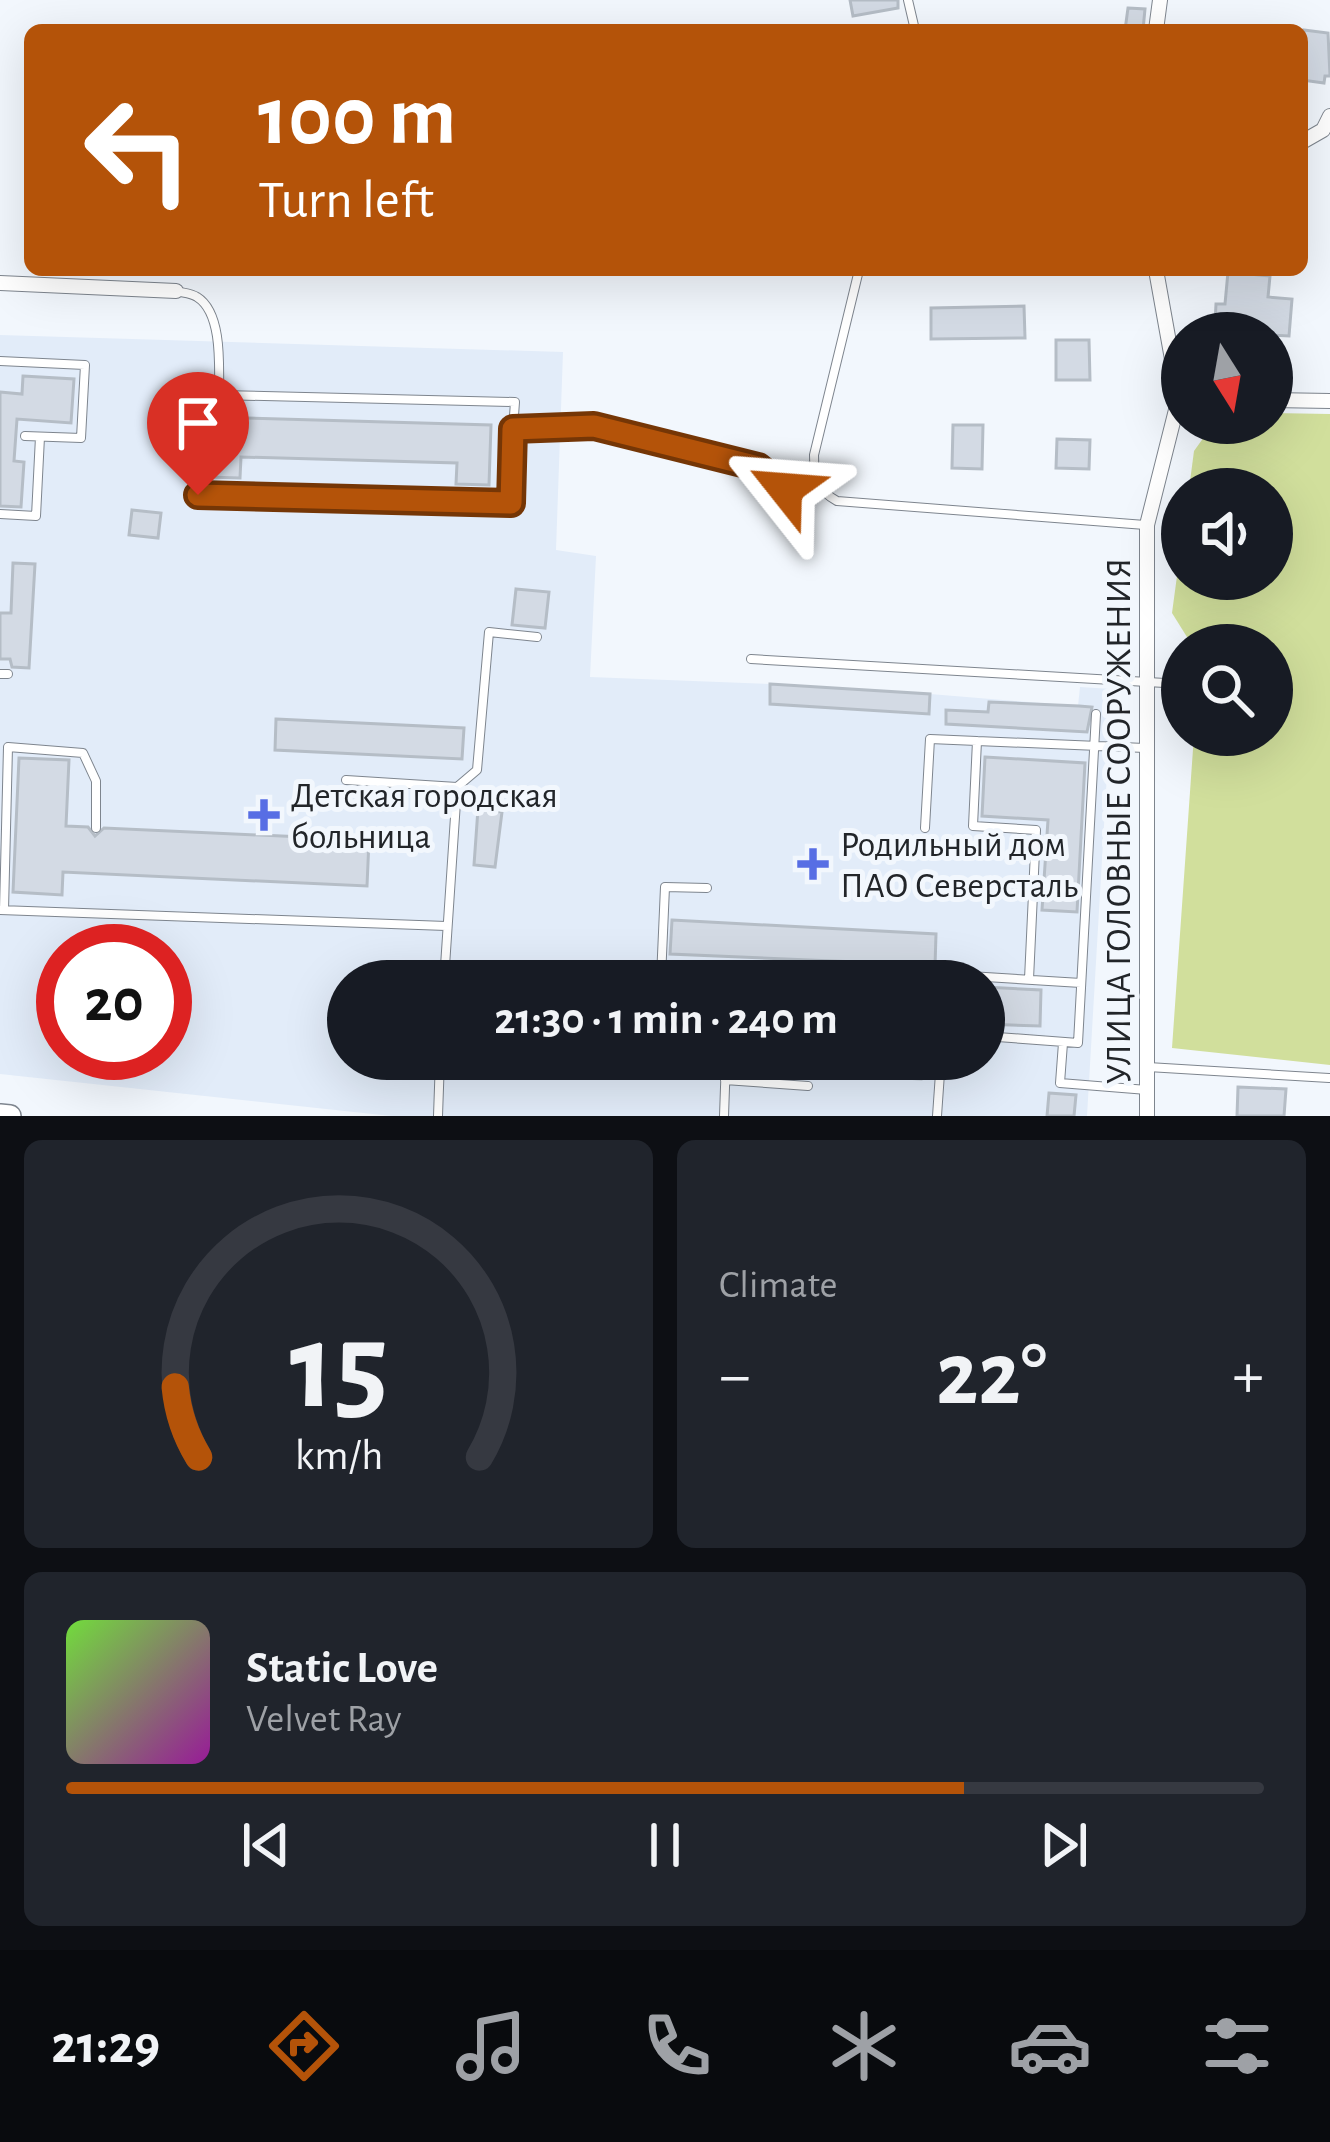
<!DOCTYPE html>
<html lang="en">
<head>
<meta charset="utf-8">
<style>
	:root { --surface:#171b24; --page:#20242c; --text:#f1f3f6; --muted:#9ea1a6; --line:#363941; --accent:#b45309 }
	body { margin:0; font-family:"Alegreya Sans",sans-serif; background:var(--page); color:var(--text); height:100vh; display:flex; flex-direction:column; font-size:45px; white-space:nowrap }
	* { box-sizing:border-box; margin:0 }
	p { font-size:39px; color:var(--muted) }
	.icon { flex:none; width:66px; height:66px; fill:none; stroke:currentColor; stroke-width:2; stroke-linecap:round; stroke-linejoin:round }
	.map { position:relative; height:1116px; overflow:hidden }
	.details { display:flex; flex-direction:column; gap:24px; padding:24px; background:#0d0f14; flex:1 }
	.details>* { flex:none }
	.guide { position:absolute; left:24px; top:24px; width:1284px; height:252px; border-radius:18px; box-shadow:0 12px 48px #0002; background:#b45309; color:#fff; overflow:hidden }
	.needle { width:78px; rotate:169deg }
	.buttons { position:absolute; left:1161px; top:312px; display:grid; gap:24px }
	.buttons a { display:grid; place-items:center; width:132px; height:132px; border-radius:50%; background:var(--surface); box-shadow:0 12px 48px #0002; font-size:60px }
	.speed { position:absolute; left:36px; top:924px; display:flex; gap:24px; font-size:60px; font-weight:700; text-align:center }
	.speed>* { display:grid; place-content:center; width:156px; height:156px; border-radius:50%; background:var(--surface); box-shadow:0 12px 48px #0002; line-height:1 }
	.speed .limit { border:18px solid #d22; background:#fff; color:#111 }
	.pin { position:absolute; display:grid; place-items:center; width:102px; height:102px; color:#fff; margin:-123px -51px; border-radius:50% 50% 50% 0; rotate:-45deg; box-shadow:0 0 12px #0007 }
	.pin .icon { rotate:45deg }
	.me { position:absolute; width:132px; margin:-66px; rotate:298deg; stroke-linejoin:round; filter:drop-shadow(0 0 9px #0008) }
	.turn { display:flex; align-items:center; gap:42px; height:252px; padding:0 36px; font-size:54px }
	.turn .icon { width:156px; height:156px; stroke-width:2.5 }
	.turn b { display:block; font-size:84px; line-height:102px }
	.big { font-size:90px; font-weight:700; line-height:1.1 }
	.details .tile { flex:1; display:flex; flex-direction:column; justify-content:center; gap:18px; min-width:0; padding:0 42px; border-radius:18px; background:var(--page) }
	.details .dial { align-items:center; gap:0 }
	.dial svg { height:312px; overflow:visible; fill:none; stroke:var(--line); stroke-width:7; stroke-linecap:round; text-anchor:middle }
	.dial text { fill:var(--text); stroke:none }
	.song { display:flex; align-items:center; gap:36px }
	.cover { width:144px; height:144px; border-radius:18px; background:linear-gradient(135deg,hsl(100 70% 55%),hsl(300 70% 35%)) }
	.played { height:12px; border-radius:6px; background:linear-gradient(90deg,var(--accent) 75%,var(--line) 75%) }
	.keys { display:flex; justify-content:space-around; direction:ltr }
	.heat { display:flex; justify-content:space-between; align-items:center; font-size:66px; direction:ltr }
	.details .tiles { flex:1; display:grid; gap:24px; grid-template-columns:1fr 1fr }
	.tile:last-child { grid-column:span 2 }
	.trip { position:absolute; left:327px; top:960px; width:678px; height:120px; border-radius:60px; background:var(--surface); box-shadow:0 12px 48px #0002; font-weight:700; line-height:120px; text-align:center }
	.dock { display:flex; height:192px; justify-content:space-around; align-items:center; background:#090b0e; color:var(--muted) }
	.dock .icon { width:84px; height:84px }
	.dock .current { color:var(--accent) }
	.dock b { font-size:54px; color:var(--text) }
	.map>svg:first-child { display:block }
</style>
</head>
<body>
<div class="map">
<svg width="1330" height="1116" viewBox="0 0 1330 1116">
	<rect width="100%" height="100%" fill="#f2f7fd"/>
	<path fill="#e2ecf9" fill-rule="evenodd" d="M 0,335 L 563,352 L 556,550 L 596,556 L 590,677 L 770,684 L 770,704 L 929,713 L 930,694 L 1078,706 L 1080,687 L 1112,689 L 1087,1116 L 391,1116 L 0,1074 ZM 63,951 L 165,951 L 165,1053 L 63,1053 ZM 348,981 L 984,981 L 984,1059 L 348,1059 Z"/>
	<path fill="#d1df9c" d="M 1272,413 L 1330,414 L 1330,1065 L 1172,1048 L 1194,735 L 1272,735 L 1272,645 L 1192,645 L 1172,613 L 1182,539 L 1182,579 L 1272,579 L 1272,489 L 1189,489 L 1194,451 L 1214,423 L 1272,423 Z"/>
	<path fill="#d3dae4" stroke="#b5bdc6" stroke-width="3" d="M 850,0 L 898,0 L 898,8 L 853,16 Z
		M 1128,8 L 1145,9 L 1143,30 L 1125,30 Z
		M 1304,30 L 1328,33 L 1330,76 L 1325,76 L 1324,83 L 1302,80 Z
		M 1228,272 L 1270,276 L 1268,297 L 1292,299 L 1289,336 L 1228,333 L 1229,324 L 1215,323 L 1216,304 L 1225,304 Z
		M 1024,306 L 1025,338 L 931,339 L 931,308 Z
		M 1056,340 L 1089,340 L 1090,380 L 1056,380 Z
		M 23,376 L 74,379 L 71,423 L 17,419 L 14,461 L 24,462 L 21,507 L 0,506 L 0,392 L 22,394 Z
		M 209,417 L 491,425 L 489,485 L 456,484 L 457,463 L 241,457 L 240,478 L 207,477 Z
		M 953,425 L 983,425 L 982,469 L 952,468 Z
		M 1057,439 L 1090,440 L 1089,469 L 1056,468 Z
		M 132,510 L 161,513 L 158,538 L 129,535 Z
		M 13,563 L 35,564 L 29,668 L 12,667 L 10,659 L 0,659 L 0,613 L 11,613 Z
		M 516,589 L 549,592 L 545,628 L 512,625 Z
		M 770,684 L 930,694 L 929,714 L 770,704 Z
		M 989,702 L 1079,706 L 1092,707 L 1087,732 L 946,724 L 946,710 L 988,712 Z
		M 276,719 L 464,728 L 462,759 L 275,750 Z
		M 985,757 L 1085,763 L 1077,912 L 1042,910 L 1048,820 L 982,816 Z
		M 19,758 L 69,760 L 66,826 L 88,827 L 95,836 L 104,828 L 369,840 L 367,886 L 63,872 L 62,895 L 13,892 Z
		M 478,809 L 502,812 L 495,867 L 474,865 Z
		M 672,920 L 936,934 L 935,966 L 916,966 L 913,974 L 919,981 L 904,981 L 912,971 L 904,964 L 670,954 Z
		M 984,987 L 1041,990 L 1040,1026 L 984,1024 Z
		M 823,1059 L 922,1059 L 921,1079 L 822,1074 Z
		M 1238,1087 L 1286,1089 L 1284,1116 L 1237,1116 Z
		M 1049,1093 L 1076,1095 L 1074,1116 L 1047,1116 Z"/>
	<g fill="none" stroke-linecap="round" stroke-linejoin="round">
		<defs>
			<path id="service" d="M 908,0 L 915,30
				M 859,270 L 814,455 C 814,478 817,490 837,501 L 1145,525
				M 176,291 C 183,293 191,293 197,297 C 223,313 219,368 219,395 L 515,402 L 513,429 L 594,426 L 758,467 L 785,489 L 821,492
				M 0,361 L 85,365 L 81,438 L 25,436
				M 219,395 L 200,395 L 198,495 L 511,503 L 513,429
				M 0,514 L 36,516 L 40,437
				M 751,659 L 1182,684
				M 0,674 L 8,674
				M 1272,688 L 1285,688
				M 977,741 L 973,826 L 1036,830 L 1029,979
				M 346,780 L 457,787
				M 925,828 L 930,739 L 1145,748
				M 0,910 L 446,926
				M 4,910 L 8,747 L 83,753 L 96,781 L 96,828
				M 921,973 L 1081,983
				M 444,981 L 457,787 L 477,770 L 489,632 L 537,637
				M 702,981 L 661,978 L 665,887 L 707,888
				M 878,981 L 879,971 L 904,972
				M 984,1036 L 1078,1043 L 1096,714
				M 1063,1043 L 1060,1083 L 1147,1090
				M 1148,1067 L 1329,1078
				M 725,1080 L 808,1086
				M 438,1116 L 440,1059
				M 724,1116 L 726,1059
				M 937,1116 L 941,1059"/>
			<path id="minor" d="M 1156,30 L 1160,0
				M 1302,142 L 1323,130 L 1330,116
				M 0,283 L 176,291
				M 1272,400 L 1330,401
				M 1147,1116 L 1147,525 L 1179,398 L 1156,270"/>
			<path id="secondary" d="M 0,1115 L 10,1116"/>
		</defs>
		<use href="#service" stroke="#7e858e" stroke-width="10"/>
		<use href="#minor" stroke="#7e858e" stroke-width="16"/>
		<use href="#secondary" stroke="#7e858e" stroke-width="24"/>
		<use href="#service" stroke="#fff" stroke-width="8"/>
		<use href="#minor" stroke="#fff" stroke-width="14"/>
		<use href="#secondary" stroke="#fff" stroke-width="21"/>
	</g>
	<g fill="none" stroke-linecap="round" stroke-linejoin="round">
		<defs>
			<path id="route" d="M 198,495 L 511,503 L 513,429 L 594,426 L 758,467 L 785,489"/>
		</defs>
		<use href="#route" stroke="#753606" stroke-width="30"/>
		<use href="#route" stroke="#b45309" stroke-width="21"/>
	</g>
	<g fill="#576ee4" stroke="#f2f7fd" stroke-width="4.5">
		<path d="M258 797h12v12h12v12h-12v12h-12v-12h-12v-12h12z"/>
		<path d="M807 846h12v12h12v12h-12v12h-12v-12h-12v-12h12z"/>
	</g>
	<g text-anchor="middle" stroke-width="10" stroke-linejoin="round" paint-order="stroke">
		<g font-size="36" fill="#222529" stroke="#f2f7fd" text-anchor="start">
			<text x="291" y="807">Детская городская<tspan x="291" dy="41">больница</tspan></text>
			<text x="840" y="856">Родильный дом<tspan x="840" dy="41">ПАО Северсталь</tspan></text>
		</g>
		<g font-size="36" fill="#222529" stroke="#f2f7fd">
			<text transform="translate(1117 821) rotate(-90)" y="13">УЛИЦА ГОЛОВНЫЕ СООРУЖЕНИЯ</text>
		</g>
	</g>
</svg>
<div class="buttons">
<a><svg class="needle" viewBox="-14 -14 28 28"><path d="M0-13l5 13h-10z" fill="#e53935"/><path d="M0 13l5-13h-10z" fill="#9ea1a6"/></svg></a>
<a><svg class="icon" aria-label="sound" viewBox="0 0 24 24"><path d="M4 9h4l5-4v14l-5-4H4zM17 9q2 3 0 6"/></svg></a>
<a><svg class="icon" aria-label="search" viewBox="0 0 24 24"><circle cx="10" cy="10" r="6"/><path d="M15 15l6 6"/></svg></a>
</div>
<div class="speed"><div class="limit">20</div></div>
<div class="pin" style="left:198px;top:495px;background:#d93025"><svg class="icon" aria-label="arrive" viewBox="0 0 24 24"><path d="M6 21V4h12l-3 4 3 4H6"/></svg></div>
<svg class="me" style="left:785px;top:489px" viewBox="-20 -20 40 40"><path d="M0-17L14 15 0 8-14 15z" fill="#b45309" stroke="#fff" stroke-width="4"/></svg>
<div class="trip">21:30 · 1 min · 240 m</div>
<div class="guide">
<div class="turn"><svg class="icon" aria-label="left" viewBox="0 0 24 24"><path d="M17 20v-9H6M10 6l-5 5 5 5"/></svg><div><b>100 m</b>Turn left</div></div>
</div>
</div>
<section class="details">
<div class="tiles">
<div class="tile dial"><svg viewBox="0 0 100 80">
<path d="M14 69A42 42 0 1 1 86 69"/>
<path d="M14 69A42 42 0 0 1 8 51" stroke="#b45309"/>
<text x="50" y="56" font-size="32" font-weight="700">15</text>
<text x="50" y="72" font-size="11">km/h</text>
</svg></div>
<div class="tile"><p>Climate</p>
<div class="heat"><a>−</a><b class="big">22°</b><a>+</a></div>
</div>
<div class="tile">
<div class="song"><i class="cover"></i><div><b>Static Love</b><p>Velvet Ray</p></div></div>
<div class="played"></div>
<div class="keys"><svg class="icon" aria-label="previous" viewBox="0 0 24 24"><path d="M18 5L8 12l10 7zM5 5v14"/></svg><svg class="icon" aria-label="pause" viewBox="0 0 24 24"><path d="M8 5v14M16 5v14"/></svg><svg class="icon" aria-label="next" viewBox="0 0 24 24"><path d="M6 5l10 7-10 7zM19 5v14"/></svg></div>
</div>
</div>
</section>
<nav class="dock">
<b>21:29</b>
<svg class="icon current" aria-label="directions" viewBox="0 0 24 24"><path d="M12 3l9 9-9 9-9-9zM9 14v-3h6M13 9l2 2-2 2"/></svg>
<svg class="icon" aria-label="music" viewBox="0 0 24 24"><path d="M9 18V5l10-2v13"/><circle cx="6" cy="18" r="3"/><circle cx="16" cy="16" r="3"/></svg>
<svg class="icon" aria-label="phone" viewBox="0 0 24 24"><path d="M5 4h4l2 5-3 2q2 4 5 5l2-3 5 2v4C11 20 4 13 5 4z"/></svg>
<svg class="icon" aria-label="climate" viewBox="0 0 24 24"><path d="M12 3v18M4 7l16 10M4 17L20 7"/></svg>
<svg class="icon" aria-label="car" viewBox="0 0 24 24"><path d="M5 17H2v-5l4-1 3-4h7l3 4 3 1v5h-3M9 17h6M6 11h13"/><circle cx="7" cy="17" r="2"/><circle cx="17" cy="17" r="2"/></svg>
<svg class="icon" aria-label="filters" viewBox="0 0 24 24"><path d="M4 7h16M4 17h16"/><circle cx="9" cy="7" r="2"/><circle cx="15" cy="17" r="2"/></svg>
</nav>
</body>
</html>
